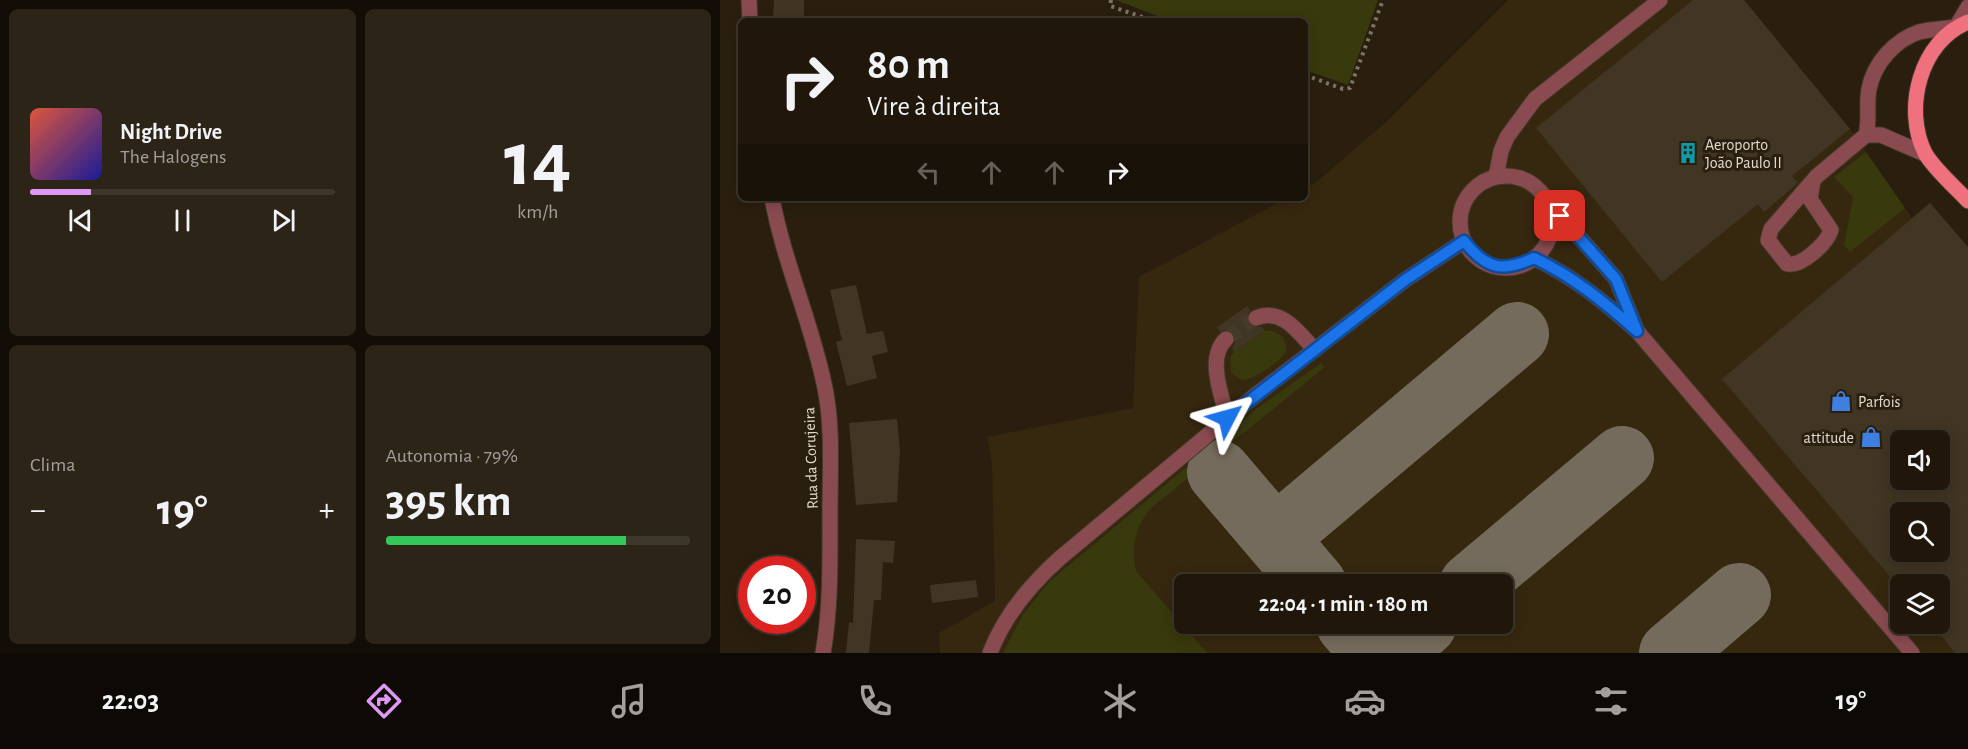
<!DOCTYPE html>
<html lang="pt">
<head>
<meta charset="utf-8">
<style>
	:root { --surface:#20170a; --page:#2d2418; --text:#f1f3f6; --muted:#a29f9c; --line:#3d362b; --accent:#de98f3 }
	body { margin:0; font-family:"Alegreya Sans",sans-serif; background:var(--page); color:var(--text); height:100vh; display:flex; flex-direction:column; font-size:22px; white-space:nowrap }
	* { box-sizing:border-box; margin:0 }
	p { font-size:20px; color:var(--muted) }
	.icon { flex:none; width:33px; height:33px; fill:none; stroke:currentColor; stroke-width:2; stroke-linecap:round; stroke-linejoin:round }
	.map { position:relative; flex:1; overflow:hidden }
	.sheet { display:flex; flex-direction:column; gap:9px; padding:9px; background:#120d06; width:720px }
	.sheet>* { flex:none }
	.guide { position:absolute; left:18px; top:18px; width:570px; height:183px; border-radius:9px; box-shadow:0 3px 15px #0003,0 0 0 2px var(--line); background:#20170a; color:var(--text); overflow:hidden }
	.tools { position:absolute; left:1170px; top:430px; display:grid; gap:12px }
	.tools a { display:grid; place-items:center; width:60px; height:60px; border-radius:9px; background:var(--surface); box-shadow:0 3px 15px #0003,0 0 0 2px var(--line); font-size:30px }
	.speed { position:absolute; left:18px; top:556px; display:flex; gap:12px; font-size:30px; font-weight:700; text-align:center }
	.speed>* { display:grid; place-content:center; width:78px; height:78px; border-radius:50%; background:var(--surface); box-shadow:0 3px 15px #0003,0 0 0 2px var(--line); line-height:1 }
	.speed .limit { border:9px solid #d22; background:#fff; color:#111 }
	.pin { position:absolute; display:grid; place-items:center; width:51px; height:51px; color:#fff; margin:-26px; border-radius:12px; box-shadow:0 3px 9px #0006 }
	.me { position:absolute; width:66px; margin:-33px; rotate:51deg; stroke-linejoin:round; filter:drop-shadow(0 0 4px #0008) }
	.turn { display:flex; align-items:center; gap:21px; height:126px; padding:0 30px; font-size:27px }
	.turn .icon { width:78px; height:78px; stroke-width:2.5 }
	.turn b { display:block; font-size:42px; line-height:51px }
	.lanes { display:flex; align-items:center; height:57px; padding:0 30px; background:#0003; justify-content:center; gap:30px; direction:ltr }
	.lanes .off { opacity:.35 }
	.big { font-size:45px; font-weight:600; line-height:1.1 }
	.sheet .widget { flex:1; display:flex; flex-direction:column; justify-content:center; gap:9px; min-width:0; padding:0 21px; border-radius:9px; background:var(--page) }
	.sheet .dial { align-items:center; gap:0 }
	.dial b { font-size:78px; line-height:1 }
	.song { display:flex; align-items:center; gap:18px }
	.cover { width:72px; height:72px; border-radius:9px; background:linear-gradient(135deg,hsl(10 70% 55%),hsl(240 70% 35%)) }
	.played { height:6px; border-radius:3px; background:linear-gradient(90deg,var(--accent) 20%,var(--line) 20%) }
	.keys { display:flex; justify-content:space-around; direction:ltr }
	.heat { display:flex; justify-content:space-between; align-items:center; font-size:33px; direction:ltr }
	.charge { height:9px; border-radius:4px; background:linear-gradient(90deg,#34c759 79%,var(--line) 0) }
	.sheet .tiles { flex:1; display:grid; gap:9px; grid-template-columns:repeat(2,1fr) }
	.trip { position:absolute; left:454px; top:574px; width:339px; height:60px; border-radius:9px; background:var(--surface); box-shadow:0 3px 15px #0003,0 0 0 2px var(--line); font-weight:600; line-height:60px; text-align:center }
	.tabs { display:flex; height:96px; justify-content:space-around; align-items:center; background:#0d0904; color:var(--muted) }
	.tabs .icon { width:42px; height:42px }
	.tabs .current { color:var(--accent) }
	.tabs b { font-size:27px; color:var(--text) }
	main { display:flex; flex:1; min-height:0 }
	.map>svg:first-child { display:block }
</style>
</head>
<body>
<main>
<section class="sheet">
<div class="tiles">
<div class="widget">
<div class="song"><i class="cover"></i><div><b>Night Drive</b><p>The Halogens</p></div></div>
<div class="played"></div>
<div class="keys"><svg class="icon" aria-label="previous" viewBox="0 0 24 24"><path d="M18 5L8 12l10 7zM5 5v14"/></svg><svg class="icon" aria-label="pause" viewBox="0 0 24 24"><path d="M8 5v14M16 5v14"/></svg><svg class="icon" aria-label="next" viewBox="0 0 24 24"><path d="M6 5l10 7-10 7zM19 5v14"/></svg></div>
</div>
<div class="widget dial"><b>14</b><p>km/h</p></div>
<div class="widget"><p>Clima</p>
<div class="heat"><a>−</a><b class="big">19°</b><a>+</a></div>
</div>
<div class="widget"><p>Autonomia · 79%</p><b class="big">395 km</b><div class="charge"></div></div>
</div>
</section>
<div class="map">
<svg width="1248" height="653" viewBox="0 0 1248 653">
	<rect width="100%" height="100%" fill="#2a1f0e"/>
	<path fill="#36270f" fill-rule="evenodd" d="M 788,0 L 1024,0 L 1130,129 L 1192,218 L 1210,203 L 1248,247 L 1248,653 L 220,653 L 219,633 L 275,601 L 272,464 L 267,437 L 413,408 L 419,277 L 567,198 L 585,198 L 585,188 L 598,181 L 666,122 ZM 1180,441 L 1220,441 L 1220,480 L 1180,480 ZM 1180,513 L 1220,513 L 1220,552 L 1180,552 ZM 465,585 L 783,585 L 783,624 L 465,624 ZM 1180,585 L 1220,585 L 1220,624 L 1180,624 Z"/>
	<path fill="#38390c" d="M 396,0 L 658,0 L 628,85 L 585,70 L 585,21 L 450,21 Z
		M 1146,152 L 1185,208 L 1130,252 L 1124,245 L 1133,197 L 1114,177 Z
		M 551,330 L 562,336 C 564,340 567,346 566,350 C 565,359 532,381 523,380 C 518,379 514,375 511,372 L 510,358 L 514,352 L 545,331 Z
		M 601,363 L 605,367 L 430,509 C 415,528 411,547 416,571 L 487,653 L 283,653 L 302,616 L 329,582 L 536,409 Z"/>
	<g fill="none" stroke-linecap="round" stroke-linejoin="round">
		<path stroke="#756b5c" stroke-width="64" d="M 499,472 L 595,585
			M 555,538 L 797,334
			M 751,585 L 902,458
			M 628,624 L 653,653
			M 671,653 L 705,624
			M 951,653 L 1019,595"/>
	</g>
	<path fill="#413523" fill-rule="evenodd" d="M 54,0 L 84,0 L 84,21 L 53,21 Z
		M 973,0 L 1024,0 L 1130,129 L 1072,176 L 1078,183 L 1044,212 L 1038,204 L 942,282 L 816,128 Z
		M 1210,203 L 1248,247 L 1248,653 L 1235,653 L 1220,634 L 1220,585 L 1177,585 L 1002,379 ZM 1180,441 L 1220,441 L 1220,480 L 1180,480 ZM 1180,513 L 1220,513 L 1220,552 L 1180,552 Z
		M 136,285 L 147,334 L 163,331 L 168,352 L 152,356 L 157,378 L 127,386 L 116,342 L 122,340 L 110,290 Z
		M 527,306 L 530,310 L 527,316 L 529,324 L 534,327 L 542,327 L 545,331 L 514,352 L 512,348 L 516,341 L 515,335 L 508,329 L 500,332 L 497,327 Z
		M 177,419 L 180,451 L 177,502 L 136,505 L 129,423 Z
		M 136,539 L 175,541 L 173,563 L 163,562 L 161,600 L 154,600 L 149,653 L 126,653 L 129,622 L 133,623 Z
		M 256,580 L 258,597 L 212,603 L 210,585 Z"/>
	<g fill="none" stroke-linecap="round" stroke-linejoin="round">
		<path stroke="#453b2b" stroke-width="15" stroke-dasharray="15 8" stroke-linecap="butt" d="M 506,339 L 536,318"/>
		<defs>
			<path id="minor" d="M 29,0 L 30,21
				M 1146,135 L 1161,135 L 1205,154
				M740 222a46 46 0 1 1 92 0a46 46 0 1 1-92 0Z
				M 776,177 L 781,151 L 787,137 L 815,99 L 940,0
				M 1093,181 L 1090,199 L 1111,230 C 1107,243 1082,267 1067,264 L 1048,240 L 1051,229 L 1097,176 L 1146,135 C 1150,120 1146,103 1149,89 C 1154,63 1175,40 1199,32 C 1211,29 1224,29 1236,27 L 1248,7
				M 52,198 C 64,263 92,323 105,388 C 113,428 110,470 110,511 C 110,558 111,607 103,653
				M 814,258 C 854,277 884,302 917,331 L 896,279 L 830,204
				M 536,318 C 562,307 579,333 595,350
				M 917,331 L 1192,653
				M 506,339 C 486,358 502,395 507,418
				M 270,653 C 284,616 311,584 340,558 L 532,398 L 685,280 L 744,241"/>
			<path id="major" d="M 1248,22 C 1200,41 1183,109 1205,153 C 1213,168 1236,188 1248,201"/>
		</defs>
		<use href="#minor" stroke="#443929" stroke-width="17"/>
		<use href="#major" stroke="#443929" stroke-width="17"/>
		<path stroke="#7d7465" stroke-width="4" stroke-dasharray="3 4.5" stroke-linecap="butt" d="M 391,0 L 390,6 L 434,21
			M 585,75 L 623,89 L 630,88 L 663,0"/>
		<use href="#minor" stroke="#894b50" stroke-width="15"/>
		<use href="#major" stroke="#f0717e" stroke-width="15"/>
	</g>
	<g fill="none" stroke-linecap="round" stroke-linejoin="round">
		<defs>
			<path id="route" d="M 507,418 L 685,280 L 744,241 C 766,269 782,273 814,258 C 854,277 884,302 917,331 L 896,279 L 840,216"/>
		</defs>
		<use href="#route" stroke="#114b97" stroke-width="15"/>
		<use href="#route" stroke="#1a73e8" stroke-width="10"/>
	</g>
	<defs>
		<symbol id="building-bare" viewBox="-9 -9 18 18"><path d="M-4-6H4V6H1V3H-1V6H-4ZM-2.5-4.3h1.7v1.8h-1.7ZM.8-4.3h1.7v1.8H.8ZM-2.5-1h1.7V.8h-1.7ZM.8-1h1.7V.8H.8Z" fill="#0f9aa8" stroke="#2a1f0e" stroke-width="2.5" paint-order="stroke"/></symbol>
		<symbol id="shop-bare" viewBox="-9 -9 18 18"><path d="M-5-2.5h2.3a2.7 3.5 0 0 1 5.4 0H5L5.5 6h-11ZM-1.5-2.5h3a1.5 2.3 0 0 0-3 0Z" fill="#3f7fe0" stroke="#2a1f0e" stroke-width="2.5" paint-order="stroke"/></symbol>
	</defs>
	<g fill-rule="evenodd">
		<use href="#building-bare" x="953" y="138" width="30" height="30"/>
		<use href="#shop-bare" x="1106" y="386" width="30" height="30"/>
		<use href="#shop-bare" x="1136" y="422" width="30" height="30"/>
	</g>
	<g text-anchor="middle" stroke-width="6" stroke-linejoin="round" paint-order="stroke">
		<g font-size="16" fill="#e1d9ce" stroke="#2a1f0e" text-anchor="start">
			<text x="985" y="150">Aeroporto<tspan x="985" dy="18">João Paulo II</tspan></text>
			<text x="1138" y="407">Parfois</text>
			<text x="1134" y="443" text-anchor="end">attitude</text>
		</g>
		<g font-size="16" fill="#e1d9ce" stroke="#2a1f0e">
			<text transform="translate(90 458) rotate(-92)" y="6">Rua da Corujeira</text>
		</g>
	</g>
</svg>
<div class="tools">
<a><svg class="icon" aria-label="sound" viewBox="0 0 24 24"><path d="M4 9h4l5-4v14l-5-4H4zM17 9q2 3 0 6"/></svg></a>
<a><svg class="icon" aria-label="search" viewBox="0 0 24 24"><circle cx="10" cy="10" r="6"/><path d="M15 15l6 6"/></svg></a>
<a><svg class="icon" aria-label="layers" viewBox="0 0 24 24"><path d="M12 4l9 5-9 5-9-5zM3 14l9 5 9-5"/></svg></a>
</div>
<div class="speed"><div class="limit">20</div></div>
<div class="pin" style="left:840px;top:216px;background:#d93025"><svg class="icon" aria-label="arrive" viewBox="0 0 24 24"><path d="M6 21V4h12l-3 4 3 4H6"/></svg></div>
<svg class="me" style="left:507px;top:418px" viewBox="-20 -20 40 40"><path d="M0-17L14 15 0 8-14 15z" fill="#1a73e8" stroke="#fff" stroke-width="4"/></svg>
<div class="trip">22:04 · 1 min · 180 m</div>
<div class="guide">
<div class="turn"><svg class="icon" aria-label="right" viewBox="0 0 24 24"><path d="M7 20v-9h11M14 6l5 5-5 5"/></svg><div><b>80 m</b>Vire à direita</div></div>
<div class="lanes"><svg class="icon off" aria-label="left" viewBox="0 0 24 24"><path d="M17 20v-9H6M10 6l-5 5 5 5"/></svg><svg class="icon off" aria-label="ahead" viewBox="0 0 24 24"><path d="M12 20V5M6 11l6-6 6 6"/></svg><svg class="icon off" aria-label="ahead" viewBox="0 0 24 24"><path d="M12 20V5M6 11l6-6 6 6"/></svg><svg class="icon" aria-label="right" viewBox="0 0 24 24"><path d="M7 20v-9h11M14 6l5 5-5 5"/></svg></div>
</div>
</div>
</main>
<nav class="tabs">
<b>22:03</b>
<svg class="icon current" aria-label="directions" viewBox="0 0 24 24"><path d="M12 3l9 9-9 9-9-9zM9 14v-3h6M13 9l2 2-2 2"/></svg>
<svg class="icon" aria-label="music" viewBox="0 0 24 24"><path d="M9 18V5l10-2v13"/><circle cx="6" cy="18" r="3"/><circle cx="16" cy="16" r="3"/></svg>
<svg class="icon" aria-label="phone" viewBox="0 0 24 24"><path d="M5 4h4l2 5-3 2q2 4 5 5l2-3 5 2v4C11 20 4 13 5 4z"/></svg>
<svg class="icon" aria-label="climate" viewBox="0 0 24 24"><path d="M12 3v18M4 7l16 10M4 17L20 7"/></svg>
<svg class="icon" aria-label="car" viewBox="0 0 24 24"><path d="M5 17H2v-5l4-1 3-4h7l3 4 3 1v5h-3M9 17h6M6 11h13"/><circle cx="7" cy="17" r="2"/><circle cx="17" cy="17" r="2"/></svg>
<svg class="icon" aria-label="filters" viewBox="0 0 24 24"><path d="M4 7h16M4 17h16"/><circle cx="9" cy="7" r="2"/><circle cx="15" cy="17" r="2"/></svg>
<b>19°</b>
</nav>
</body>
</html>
